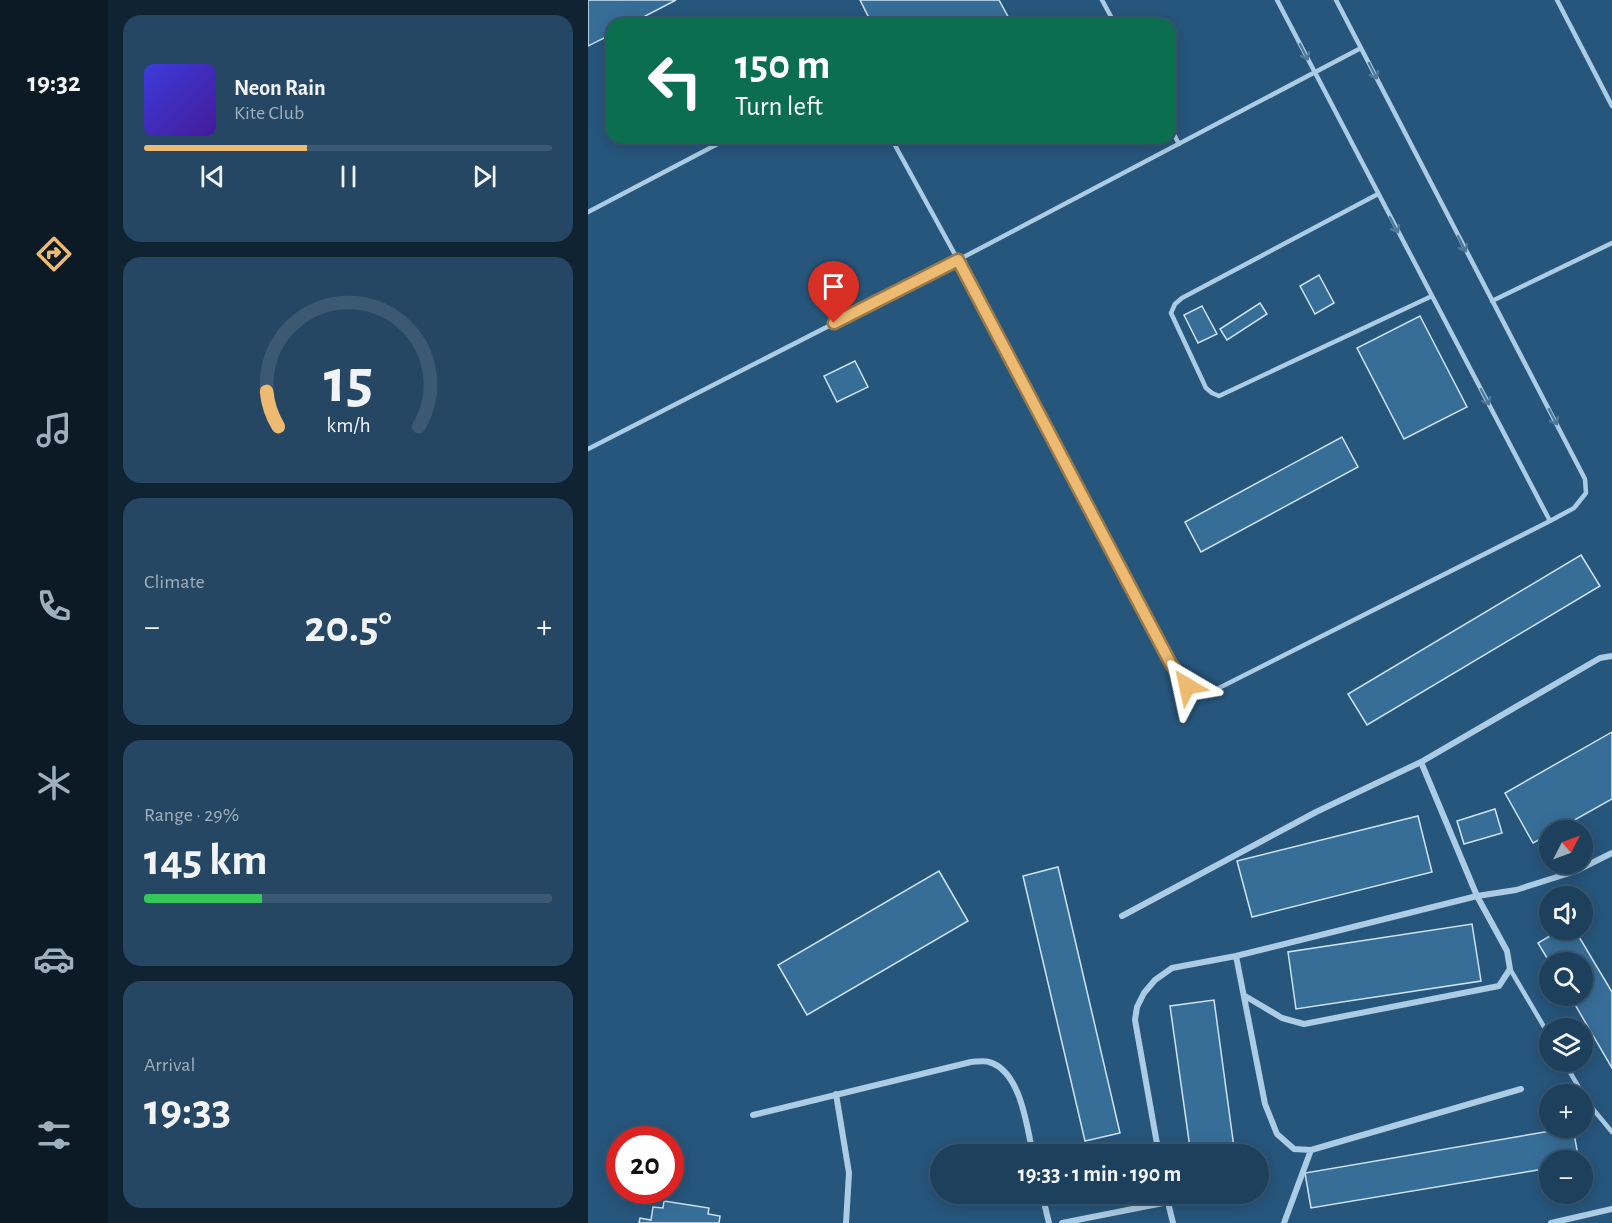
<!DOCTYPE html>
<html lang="en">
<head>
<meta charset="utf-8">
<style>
	:root { --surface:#1d405d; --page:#254763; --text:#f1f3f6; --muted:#a0afbc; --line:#3b5972; --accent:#ecba71 }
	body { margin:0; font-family:"Alegreya Sans",sans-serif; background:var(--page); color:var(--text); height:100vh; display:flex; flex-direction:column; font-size:22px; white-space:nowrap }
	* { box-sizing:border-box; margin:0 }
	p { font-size:20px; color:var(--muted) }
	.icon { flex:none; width:33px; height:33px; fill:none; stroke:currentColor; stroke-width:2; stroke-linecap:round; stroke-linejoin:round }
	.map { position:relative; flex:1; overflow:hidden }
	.details { display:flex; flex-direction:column; gap:15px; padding:15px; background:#102333; width:480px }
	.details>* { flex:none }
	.top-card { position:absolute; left:18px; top:18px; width:570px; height:126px; border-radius:18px; box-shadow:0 3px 15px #0003,0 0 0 2px var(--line); background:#0b6e4f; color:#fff; overflow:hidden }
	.needle { width:39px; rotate:48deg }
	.tools { position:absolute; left:951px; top:820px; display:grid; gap:12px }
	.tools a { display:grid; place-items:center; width:54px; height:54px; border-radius:50%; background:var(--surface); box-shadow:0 3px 15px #0003,0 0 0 2px var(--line); font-size:30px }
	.speed { position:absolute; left:18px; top:1126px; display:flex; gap:12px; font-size:30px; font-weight:700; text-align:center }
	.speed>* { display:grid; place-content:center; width:78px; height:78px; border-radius:50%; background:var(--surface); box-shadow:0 3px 15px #0003,0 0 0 2px var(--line); line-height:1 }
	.speed .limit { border:9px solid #d22; background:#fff; color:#111 }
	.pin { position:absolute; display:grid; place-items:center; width:51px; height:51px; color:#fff; margin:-62px -26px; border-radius:50% 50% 50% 0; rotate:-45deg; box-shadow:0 0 6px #0007 }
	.pin .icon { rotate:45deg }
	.me { position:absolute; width:66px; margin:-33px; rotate:324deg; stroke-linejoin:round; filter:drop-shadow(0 0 4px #0008) }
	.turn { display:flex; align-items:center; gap:21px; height:126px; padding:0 30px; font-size:27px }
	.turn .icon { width:78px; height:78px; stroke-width:2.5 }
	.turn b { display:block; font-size:42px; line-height:51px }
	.big { font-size:45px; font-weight:700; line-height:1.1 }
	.details .card { flex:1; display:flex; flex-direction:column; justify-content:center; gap:9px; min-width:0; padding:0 21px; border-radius:18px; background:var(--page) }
	.details .dial { align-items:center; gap:0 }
	.dial svg { height:156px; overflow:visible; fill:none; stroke:var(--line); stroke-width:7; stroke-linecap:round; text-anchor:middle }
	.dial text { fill:var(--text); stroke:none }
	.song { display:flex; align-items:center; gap:18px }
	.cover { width:72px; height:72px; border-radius:9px; background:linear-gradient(135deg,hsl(240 70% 55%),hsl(260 70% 35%)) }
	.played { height:6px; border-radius:3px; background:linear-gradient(90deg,var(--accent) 40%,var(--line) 40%) }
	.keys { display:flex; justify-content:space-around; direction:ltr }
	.heat { display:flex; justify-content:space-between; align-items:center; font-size:33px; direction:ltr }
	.charge { height:9px; border-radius:4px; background:linear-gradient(90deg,#34c759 29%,var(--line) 0) }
	.trip { position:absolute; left:342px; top:1144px; width:339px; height:60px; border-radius:30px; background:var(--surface); box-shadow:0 3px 15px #0003,0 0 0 2px var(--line); font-weight:700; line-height:60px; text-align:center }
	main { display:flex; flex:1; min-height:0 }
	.tab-bar { display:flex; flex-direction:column; width:108px; justify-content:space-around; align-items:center; background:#0c1a25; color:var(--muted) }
	.tab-bar .icon { width:42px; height:42px }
	.tab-bar .on { color:var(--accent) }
	.tab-bar b { font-size:27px; color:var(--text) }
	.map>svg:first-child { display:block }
</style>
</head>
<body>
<main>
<nav class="tab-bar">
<b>19:32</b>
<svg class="icon on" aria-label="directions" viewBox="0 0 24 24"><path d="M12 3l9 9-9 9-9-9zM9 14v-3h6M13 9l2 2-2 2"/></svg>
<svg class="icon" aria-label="music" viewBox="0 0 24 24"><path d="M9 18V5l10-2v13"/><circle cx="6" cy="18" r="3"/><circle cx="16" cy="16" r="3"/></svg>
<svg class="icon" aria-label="phone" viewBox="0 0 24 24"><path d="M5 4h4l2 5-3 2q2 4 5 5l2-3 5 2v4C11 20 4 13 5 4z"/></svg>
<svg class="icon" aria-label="climate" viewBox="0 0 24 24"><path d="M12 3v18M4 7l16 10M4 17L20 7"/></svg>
<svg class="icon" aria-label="car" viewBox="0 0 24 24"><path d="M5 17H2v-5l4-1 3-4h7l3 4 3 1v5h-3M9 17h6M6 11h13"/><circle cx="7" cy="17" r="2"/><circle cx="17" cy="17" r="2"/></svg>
<svg class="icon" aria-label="filters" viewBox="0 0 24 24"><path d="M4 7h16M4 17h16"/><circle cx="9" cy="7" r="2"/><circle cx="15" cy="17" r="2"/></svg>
</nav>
<section class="details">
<div class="card">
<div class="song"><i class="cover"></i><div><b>Neon Rain</b><p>Kite Club</p></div></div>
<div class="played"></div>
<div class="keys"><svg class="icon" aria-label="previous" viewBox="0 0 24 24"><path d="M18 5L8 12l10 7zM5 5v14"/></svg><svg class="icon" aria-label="pause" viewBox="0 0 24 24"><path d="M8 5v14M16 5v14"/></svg><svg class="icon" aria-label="next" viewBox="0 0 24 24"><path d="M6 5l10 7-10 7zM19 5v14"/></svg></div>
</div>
<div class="card dial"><svg viewBox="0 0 100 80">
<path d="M14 69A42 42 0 1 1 86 69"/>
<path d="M14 69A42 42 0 0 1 8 51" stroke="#ecba71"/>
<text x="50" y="56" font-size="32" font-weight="700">15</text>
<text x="50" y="72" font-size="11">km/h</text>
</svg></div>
<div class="card"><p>Climate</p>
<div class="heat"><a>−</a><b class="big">20.5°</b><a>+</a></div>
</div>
<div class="card"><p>Range · 29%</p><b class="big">145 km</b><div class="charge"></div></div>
<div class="card"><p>Arrival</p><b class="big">19:33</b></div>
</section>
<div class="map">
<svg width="1024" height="1223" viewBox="0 0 1024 1223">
	<rect width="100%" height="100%" fill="#27567c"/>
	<path fill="#376e98" stroke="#cee3f3" stroke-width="1.5" d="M 0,0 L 88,0 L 42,24 L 24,24 L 24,34 L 0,46 Z
		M 272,0 L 411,0 L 424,24 L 284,24 Z
		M 731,275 L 746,303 L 727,314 L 712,286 Z
		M 672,303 L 679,314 L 639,340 L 632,329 Z
		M 614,306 L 629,334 L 610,343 L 596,315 Z
		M 832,316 L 879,407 L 816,439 L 769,348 Z
		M 267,361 L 280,387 L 249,402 L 236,376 Z
		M 754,437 L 770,467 L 613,552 L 597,522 Z
		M 993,555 L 1012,586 L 779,725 L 760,694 Z
		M 1024,732 L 1024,799 L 967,831 L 962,831 L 962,834 L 945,843 L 917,793 Z
		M 907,809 L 914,833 L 876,844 L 869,821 Z
		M 830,816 L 844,872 L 664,917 L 649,861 Z
		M 470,867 L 532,1133 L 497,1141 L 435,876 Z
		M 351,871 L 380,921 L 219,1015 L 190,965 Z
		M 884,924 L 893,981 L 708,1009 L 700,952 Z
		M 972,930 L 987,930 L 1024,992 L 1024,1068 L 982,996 L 994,996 L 994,963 L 962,963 L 950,943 Z
		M 626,1000 L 647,1155 L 603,1155 L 582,1006 Z
		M 980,1128 L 985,1128 L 991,1161 L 962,1161 L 962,1168 L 723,1208 L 717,1173 Z
		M 76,1201 L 121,1208 L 120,1214 L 132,1216 L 131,1223 L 51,1223 L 52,1218 L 63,1220 L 65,1207 L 75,1208 Z"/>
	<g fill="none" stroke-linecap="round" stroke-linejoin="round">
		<path stroke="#abcce4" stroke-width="4.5" d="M 514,0 L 527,24
			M 689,0 L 962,521
			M 969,0 L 1024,106
			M 582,127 L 591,144
			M 303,138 L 370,260 L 583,664 L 599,686 L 623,692 L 962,521 L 986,508 L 998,493 L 997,479 L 748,0
			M 790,194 L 594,298 L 587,304 L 583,313 L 618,388 L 624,393 L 631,396 L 844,296
			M 0,212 L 141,138
			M 904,301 L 1024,243
			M 0,449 L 370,260 L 773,48
			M 922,969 L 962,1037
			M 976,1062 L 1000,1103 L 1024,1132"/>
		<path stroke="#abcce4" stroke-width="6" d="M 534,916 L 728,812 L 833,762 L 1012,658 L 1024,656
			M 648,956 L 677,1104 L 689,1134 L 706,1149 L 723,1150 L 933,1089
			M 657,996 L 694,1018 L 716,1024 L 911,986 L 922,969 L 919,951 L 889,896 L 833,762
			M 248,1094 L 261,1173 L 258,1223
			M 165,1115 L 383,1062 C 388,1062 396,1060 401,1062 C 433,1071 439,1127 445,1155
			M 571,1155 L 547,1020 L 549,1007 L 556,993 L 567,980 L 584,968 L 648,956 L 889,896 L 928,890 L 988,871 L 1024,853
			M 454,1194 L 461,1223
			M 578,1194 L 585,1223
			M 474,1223 L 580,1202
			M 696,1223 L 723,1150
			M 963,1223 L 1024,1209"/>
	</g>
	<defs><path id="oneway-shaft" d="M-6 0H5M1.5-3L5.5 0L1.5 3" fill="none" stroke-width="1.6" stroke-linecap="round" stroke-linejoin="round" transform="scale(1.5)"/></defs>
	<g stroke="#4f799b">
		<use href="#oneway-shaft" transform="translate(716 52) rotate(63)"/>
		<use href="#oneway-shaft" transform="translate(785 71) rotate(63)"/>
		<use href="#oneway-shaft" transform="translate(806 225) rotate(62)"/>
		<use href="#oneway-shaft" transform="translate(874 244) rotate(63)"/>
		<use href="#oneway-shaft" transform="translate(897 397) rotate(62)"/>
		<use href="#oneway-shaft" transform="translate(965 417) rotate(62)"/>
	</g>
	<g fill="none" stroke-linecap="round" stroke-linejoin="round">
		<defs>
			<path id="route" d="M 246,323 L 370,260 L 583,664 L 599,686"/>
		</defs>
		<use href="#route" stroke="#997949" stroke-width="15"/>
		<use href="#route" stroke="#ecba71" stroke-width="10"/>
	</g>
</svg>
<div class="tools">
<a><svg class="needle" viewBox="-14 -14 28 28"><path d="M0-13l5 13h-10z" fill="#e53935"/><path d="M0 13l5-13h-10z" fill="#a0afbc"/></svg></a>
<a><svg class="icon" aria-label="sound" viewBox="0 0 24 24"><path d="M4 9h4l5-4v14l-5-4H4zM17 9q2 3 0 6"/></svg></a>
<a><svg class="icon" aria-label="search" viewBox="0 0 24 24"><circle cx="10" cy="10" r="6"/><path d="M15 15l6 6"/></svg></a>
<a><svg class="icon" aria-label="layers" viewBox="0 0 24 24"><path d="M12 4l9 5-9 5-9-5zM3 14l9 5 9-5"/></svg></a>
<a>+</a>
<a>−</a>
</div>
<div class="speed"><div class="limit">20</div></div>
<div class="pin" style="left:246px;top:323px;background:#d93025"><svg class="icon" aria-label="arrive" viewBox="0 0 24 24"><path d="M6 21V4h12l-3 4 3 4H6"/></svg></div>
<svg class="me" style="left:599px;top:686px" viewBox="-20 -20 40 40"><path d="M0-17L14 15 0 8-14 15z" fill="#ecba71" stroke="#fff" stroke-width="4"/></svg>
<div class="trip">19:33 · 1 min · 190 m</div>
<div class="top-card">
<div class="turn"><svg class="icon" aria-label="left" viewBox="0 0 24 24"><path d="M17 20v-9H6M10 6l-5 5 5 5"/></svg><div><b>150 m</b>Turn left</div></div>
</div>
</div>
</main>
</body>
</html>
